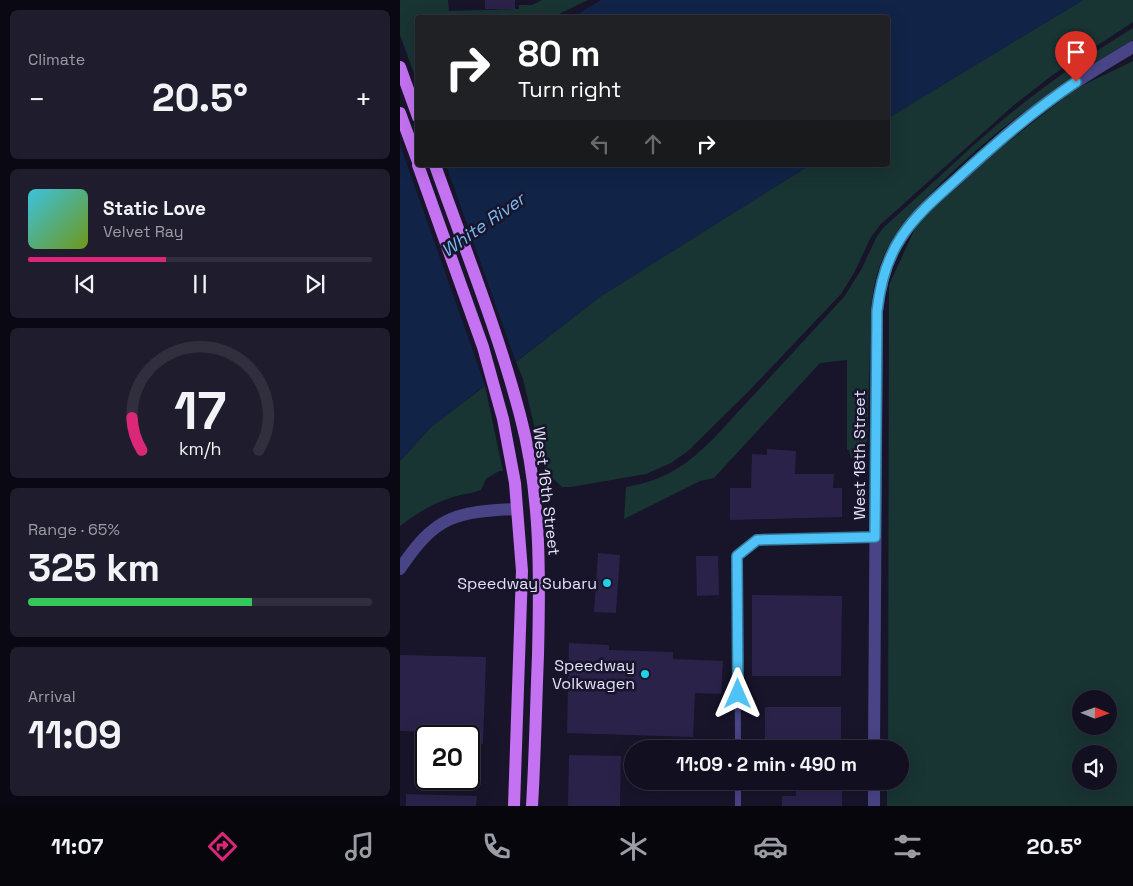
<!DOCTYPE html>
<html lang="en">
<head>
<meta charset="utf-8">
<style>
	:root { --surface:#120f20; --page:#1f1d2d; --text:#f1f3f6; --muted:#9c9ca5; --line:#312f3e; --accent:#db2777 }
	body { margin:0; font-family:"Space Grotesk",sans-serif; background:var(--page); color:var(--text); height:100vh; display:flex; flex-direction:column; font-size:19px; white-space:nowrap }
	* { box-sizing:border-box; margin:0 }
	p { font-size:16px; color:var(--muted) }
	.icon { flex:none; width:28px; height:28px; fill:none; stroke:currentColor; stroke-width:2; stroke-linecap:round; stroke-linejoin:round }
	.map { position:relative; flex:1; overflow:hidden }
	.drawer { display:flex; flex-direction:column; gap:10px; padding:10px; background:#0a0812; width:400px }
	.drawer>* { flex:none }
	.top-card { position:absolute; left:15px; top:15px; width:475px; height:152px; border-radius:5px; box-shadow:0 5px 20px #0002,0 0 0 1px var(--line); background:#202124; color:#fff; overflow:hidden }
	.needle { width:32px; rotate:91deg }
	.buttons { position:absolute; left:672px; top:690px; display:grid; gap:10px }
	.buttons a { display:grid; place-items:center; width:45px; height:45px; border-radius:50%; background:var(--surface); box-shadow:0 5px 20px #0002,0 0 0 1px var(--line); font-size:25px }
	.speed { position:absolute; left:15px; top:725px; display:flex; gap:10px; font-size:25px; font-weight:700; text-align:center }
	.speed>* { display:grid; place-content:center; width:65px; height:65px; border-radius:50%; background:var(--surface); box-shadow:0 5px 20px #0002,0 0 0 1px var(--line); line-height:1 }
	.speed .limit { border:2px solid #111; border-radius:8px; background:#fff; color:#111 }
	.pin { position:absolute; display:grid; place-items:center; width:42px; height:42px; color:#fff; margin:-51px -21px; border-radius:50% 50% 50% 0; rotate:-45deg; box-shadow:0 0 5px #0007 }
	.pin .icon { rotate:45deg }
	.me { position:absolute; width:55px; margin:-28px; rotate:0deg; stroke-linejoin:round; filter:drop-shadow(0 0 4px #0008) }
	.turn { display:flex; align-items:center; gap:18px; height:105px; padding:0 20px; font-size:22px }
	.turn .icon { width:65px; height:65px; stroke-width:2.5 }
	.turn b { display:block; font-size:35px; line-height:42px }
	.lanes { display:flex; align-items:center; height:48px; padding:0 20px; background:#0003; justify-content:center; gap:25px; direction:ltr }
	.lanes .off { opacity:.35 }
	.big { font-size:38px; font-weight:700; line-height:1.1 }
	.drawer .widget { flex:1; display:flex; flex-direction:column; justify-content:center; gap:8px; min-width:0; padding:0 18px; border-radius:8px; background:var(--page) }
	.drawer .dial { align-items:center; gap:0 }
	.dial svg { height:130px; overflow:visible; fill:none; stroke:var(--line); stroke-width:7; stroke-linecap:round; text-anchor:middle }
	.dial text { fill:var(--text); stroke:none }
	.song { display:flex; align-items:center; gap:15px }
	.cover { width:60px; height:60px; border-radius:8px; background:linear-gradient(135deg,hsl(190 70% 55%),hsl(80 70% 35%)) }
	.played { height:5px; border-radius:2px; background:linear-gradient(90deg,var(--accent) 40%,var(--line) 40%) }
	.keys { display:flex; justify-content:space-around; direction:ltr }
	.heat { display:flex; justify-content:space-between; align-items:center; font-size:28px; direction:ltr }
	.charge { height:8px; border-radius:4px; background:linear-gradient(90deg,#34c759 65%,var(--line) 0) }
	.trip { position:absolute; left:224px; top:740px; width:285px; height:50px; border-radius:25px; background:var(--surface); box-shadow:0 5px 20px #0002,0 0 0 1px var(--line); font-weight:700; line-height:50px; text-align:center }
	.dock { display:flex; height:80px; justify-content:space-around; align-items:center; background:#07060d; color:var(--muted) }
	.dock .icon { width:35px; height:35px }
	.dock .selected { color:var(--accent) }
	.dock b { font-size:22px; color:var(--text) }
	main { display:flex; flex:1; min-height:0 }
	.map>svg:first-child { display:block }
</style>
</head>
<body>
<main>
<section class="drawer">
<div class="widget"><p>Climate</p>
<div class="heat"><a>−</a><b class="big">20.5°</b><a>+</a></div>
</div>
<div class="widget">
<div class="song"><i class="cover"></i><div><b>Static Love</b><p>Velvet Ray</p></div></div>
<div class="played"></div>
<div class="keys"><svg class="icon" aria-label="previous" viewBox="0 0 24 24"><path d="M18 5L8 12l10 7zM5 5v14"/></svg><svg class="icon" aria-label="pause" viewBox="0 0 24 24"><path d="M8 5v14M16 5v14"/></svg><svg class="icon" aria-label="next" viewBox="0 0 24 24"><path d="M6 5l10 7-10 7zM19 5v14"/></svg></div>
</div>
<div class="widget dial"><svg viewBox="0 0 100 80">
<path d="M14 69A42 42 0 1 1 86 69"/>
<path d="M14 69A42 42 0 0 1 8 49" stroke="#db2777"/>
<text x="50" y="56" font-size="32" font-weight="700">17</text>
<text x="50" y="72" font-size="11">km/h</text>
</svg></div>
<div class="widget"><p>Range · 65%</p><b class="big">325 km</b><div class="charge"></div></div>
<div class="widget"><p>Arrival</p><b class="big">11:09</b></div>
</section>
<div class="map">
<svg width="733" height="806" viewBox="0 0 733 806">
	<rect width="100%" height="100%" fill="#18142a"/>
	<path fill="#183433" fill-rule="evenodd" d="M 0,0 L 48,0 L 49,11 L 119,9 L 119,5 L 132,5 L 142,0 L 188,0 L 153,17 L 18,18 L 17,82 L 0,35 Z
		M 683,0 L 733,0 L 733,22 L 654,74 L 614,105 L 480,225 L 471,237 L 454,273 L 441,294 L 349,391 L 288,451 L 271,463 L 246,474 L 171,487 L 162,487 L 145,471 L 123,379 L 116,362 L 201,296 L 410,165 L 488,165 L 488,118 Z
		M 733,28 L 733,40 C 663,81 606,121 547,177 C 516,208 485,238 475,282 C 470,304 471,327 470,350 C 469,381 468,413 467,445 L 463,458 L 460,459 L 451,458 L 449,450 L 447,450 L 447,360 L 420,363 L 314,478 L 300,481 L 224,519 L 226,487 C 265,480 286,466 314,438 L 444,297 L 461,270 L 477,236 L 484,227 C 520,195 555,161 591,130 C 635,91 683,59 733,28 Z
		M 733,61 L 733,806 L 487,806 L 487,781 L 500,781 L 500,749 L 488,749 L 489,285 L 517,224 L 584,161 L 675,89 ZM 681,699 L 709,699 L 709,726 L 681,726 ZM 681,754 L 709,754 L 709,781 L 681,781 Z
		M 85,386 L 103,471 L 99,471 L 86,479 L 81,490 C 71,494 60,494 50,498 C 31,504 15,515 0,526 L 0,461 L 31,427 Z"/>
	<path fill="#112447" d="M 201,0 L 683,0 L 488,118 L 488,18 L 173,17 Z
		M 0,140 L 18,165 L 410,165 L 201,296 L 31,427 L 0,461 Z"/>
	<path fill="#18142a" d="M 18,124 L 18,165 L 46,165 L 117,365 L 86,388 L 0,145 L 0,137 Z"/>
	<path fill="#2b224a" d="M 85,0 L 115,0 L 115,9 L 85,9 Z
		M 367,449 L 396,451 L 395,474 L 434,474 L 433,488 L 442,488 L 442,517 L 330,520 L 330,488 L 351,488 L 352,454 L 367,455 Z
		M 198,553 L 220,555 L 216,613 L 194,612 Z
		M 296,556 L 318,556 L 319,595 L 297,596 Z
		M 352,595 L 442,596 L 441,676 L 352,676 Z
		M 169,643 L 209,645 L 209,650 L 273,652 L 273,659 L 323,661 L 321,694 L 295,693 L 293,737 L 167,733 Z
		M 0,655 L 86,657 L 83,744 L 69,743 L 69,736 L 62,736 L 62,733 L 0,731 Z
		M 365,707 L 441,707 L 441,749 L 365,749 Z
		M 169,755 L 221,756 L 220,806 L 168,806 Z
		M 442,784 L 442,806 L 382,806 L 382,796 L 396,796 L 396,785 Z
		M 6,794 L 77,796 L 76,806 L 6,806 Z"/>
	<g fill="none" stroke-linecap="round" stroke-linejoin="round">
		<path stroke="#484485" stroke-width="6" d="M 338,749 L 337,556 L 357,540 L 475,537
			M 338,781 L 338,806"/>
		<path stroke="#484485" stroke-width="12" d="M 0,569 C 36,515 55,512 117,509
			M 474,749 L 477,311 C 480,284 487,258 502,236 C 518,211 541,193 563,174 C 591,148 619,122 650,100 C 676,81 705,64 733,47
			M 474,806 L 474,781"/>
		<path stroke="#c472f1" stroke-width="12" d="M 0,67 L 18,117
			M 0,113 L 18,162
			M 18,165 L 83,347 L 103,419 L 115,483 L 122,571 L 114,806
			M 35,165 C 64,247 98,331 120,415 C 141,493 140,575 138,655 C 136,705 135,756 132,806"/>
	</g>
	<g fill="none" stroke-linecap="round" stroke-linejoin="round">
		<defs>
			<path id="route" d="M 338,694 L 337,556 L 357,540 L 475,537 L 477,311 C 480,284 487,258 502,236 C 518,212 540,195 560,176 C 597,142 634,110 676,82"/>
		</defs>
		<use href="#route" stroke="#337fa1" stroke-width="12"/>
		<use href="#route" stroke="#4fc3f7" stroke-width="9"/>
	</g>
	<g fill="#20d1e9" stroke="#18142a" stroke-width="2">
		<circle cx="207" cy="583" r="5"/>
		<circle cx="245" cy="674" r="5"/>
	</g>
	<g text-anchor="middle" stroke-width="5" stroke-linejoin="round" paint-order="stroke">
		<g font-size="16" fill="#e4e1fc" stroke="#18142a">
			<text transform="translate(459 455) rotate(-90)" y="6">West 18th Street</text>
			<text transform="translate(147 491) rotate(83)" y="6">West 16th Street</text>
		</g>
		<g font-size="16" fill="#e4e1fc" stroke="#18142a" text-anchor="end">
			<text x="197" y="589">Speedway Subaru</text>
			<text x="235" y="671">Speedway<tspan x="235" dy="18">Volkwagen</tspan></text>
		</g>
		<g font-size="18" font-style="italic" fill="#79b8f2" stroke="#18142a">
			<text transform="translate(83 225) rotate(-35)" y="6">White River</text>
		</g>
	</g>
</svg>
<div class="buttons">
<a><svg class="needle" viewBox="-14 -14 28 28"><path d="M0-13l5 13h-10z" fill="#e53935"/><path d="M0 13l5-13h-10z" fill="#9c9ca5"/></svg></a>
<a><svg class="icon" aria-label="sound" viewBox="0 0 24 24"><path d="M4 9h4l5-4v14l-5-4H4zM17 9q2 3 0 6"/></svg></a>
</div>
<div class="speed"><div class="limit">20</div></div>
<div class="pin" style="left:676px;top:82px;background:#d93025"><svg class="icon" aria-label="arrive" viewBox="0 0 24 24"><path d="M6 21V4h12l-3 4 3 4H6"/></svg></div>
<svg class="me" style="left:338px;top:694px" viewBox="-20 -20 40 40"><path d="M0-17L14 15 0 8-14 15z" fill="#4fc3f7" stroke="#fff" stroke-width="4"/></svg>
<div class="trip">11:09 · 2 min · 490 m</div>
<div class="top-card">
<div class="turn"><svg class="icon" aria-label="right" viewBox="0 0 24 24"><path d="M7 20v-9h11M14 6l5 5-5 5"/></svg><div><b>80 m</b>Turn right</div></div>
<div class="lanes"><svg class="icon off" aria-label="left" viewBox="0 0 24 24"><path d="M17 20v-9H6M10 6l-5 5 5 5"/></svg><svg class="icon off" aria-label="ahead" viewBox="0 0 24 24"><path d="M12 20V5M6 11l6-6 6 6"/></svg><svg class="icon" aria-label="right" viewBox="0 0 24 24"><path d="M7 20v-9h11M14 6l5 5-5 5"/></svg></div>
</div>
</div>
</main>
<nav class="dock">
<b>11:07</b>
<svg class="icon selected" aria-label="directions" viewBox="0 0 24 24"><path d="M12 3l9 9-9 9-9-9zM9 14v-3h6M13 9l2 2-2 2"/></svg>
<svg class="icon" aria-label="music" viewBox="0 0 24 24"><path d="M9 18V5l10-2v13"/><circle cx="6" cy="18" r="3"/><circle cx="16" cy="16" r="3"/></svg>
<svg class="icon" aria-label="phone" viewBox="0 0 24 24"><path d="M5 4h4l2 5-3 2q2 4 5 5l2-3 5 2v4C11 20 4 13 5 4z"/></svg>
<svg class="icon" aria-label="climate" viewBox="0 0 24 24"><path d="M12 3v18M4 7l16 10M4 17L20 7"/></svg>
<svg class="icon" aria-label="car" viewBox="0 0 24 24"><path d="M5 17H2v-5l4-1 3-4h7l3 4 3 1v5h-3M9 17h6M6 11h13"/><circle cx="7" cy="17" r="2"/><circle cx="17" cy="17" r="2"/></svg>
<svg class="icon" aria-label="filters" viewBox="0 0 24 24"><path d="M4 7h16M4 17h16"/><circle cx="9" cy="7" r="2"/><circle cx="15" cy="17" r="2"/></svg>
<b>20.5°</b>
</nav>
</body>
</html>
